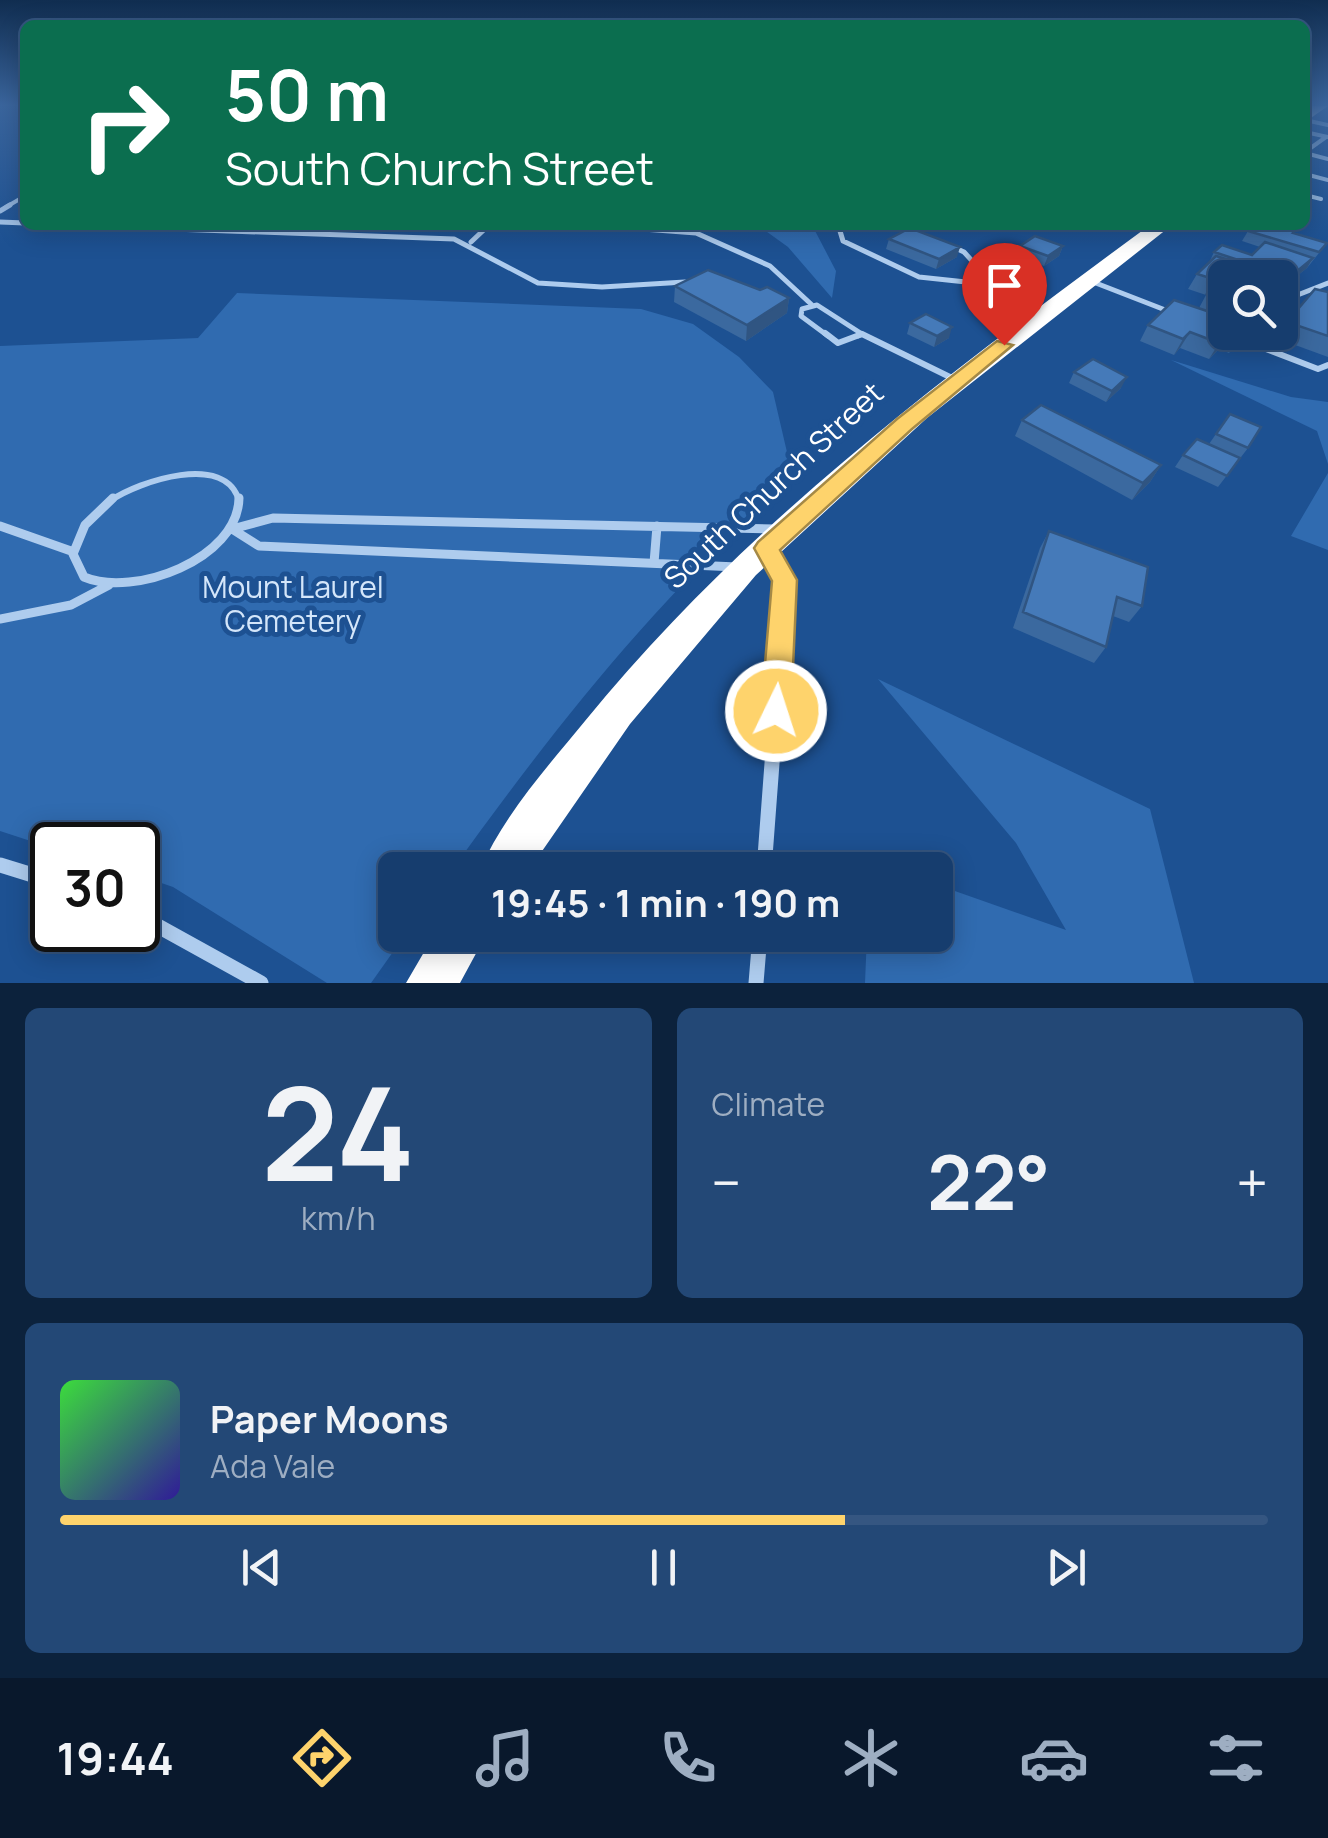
<!DOCTYPE html>
<html lang="en">
<head>
<meta charset="utf-8">
<style>
	:root { --surface:#163d6e; --page:#234876; --text:#f1f3f6; --muted:#9eaec2; --line:#355681; --accent:#fed36c }
	body { margin:0; font-family:Manrope,sans-serif; background:var(--page); color:var(--text); height:100vh; display:flex; flex-direction:column; font-size:38px; white-space:nowrap }
	* { box-sizing:border-box; margin:0 }
	p { font-size:32px; color:var(--muted) }
	.icon { flex:none; width:55px; height:55px; fill:none; stroke:currentColor; stroke-width:2; stroke-linecap:round; stroke-linejoin:round }
	.map { position:relative; height:983px; overflow:hidden }
	.side { display:flex; flex-direction:column; gap:25px; padding:25px; background:#0c223c; flex:1 }
	.side>* { flex:none }
	.hud { position:absolute; left:20px; top:20px; width:1290px; height:210px; border-radius:15px; box-shadow:0 5px 25px #0003,0 0 0 2px var(--line); background:#0b6e4f; color:#fff; overflow:hidden }
	.tools { position:absolute; left:1208px; top:260px; display:grid; gap:20px }
	.tools a { display:grid; place-items:center; width:90px; height:90px; border-radius:15px; background:var(--surface); box-shadow:0 5px 25px #0003,0 0 0 2px var(--line); font-size:50px }
	.speed { position:absolute; left:30px; top:822px; display:flex; gap:20px; font-size:50px; font-weight:700; text-align:center }
	.speed>* { display:grid; place-content:center; width:130px; height:130px; border-radius:50%; background:var(--surface); box-shadow:0 5px 25px #0003,0 0 0 2px var(--line); line-height:1 }
	.speed .limit { border:5px solid #111; border-radius:15px; background:#fff; color:#111 }
	.pin { position:absolute; display:grid; place-items:center; width:85px; height:85px; color:#fff; margin:-102px -42px; border-radius:50% 50% 50% 0; rotate:-45deg; box-shadow:0 0 10px #0007 }
	.pin .icon { rotate:45deg }
	.me { position:absolute; width:110px; margin:-55px; rotate:4deg; stroke-linejoin:round; filter:drop-shadow(0 0 8px #0008) }
	.turn { display:flex; align-items:center; gap:35px; height:210px; padding:0 40px; font-size:45px }
	.turn .icon { width:130px; height:130px; stroke-width:2.5 }
	.turn b { display:block; font-size:70px; line-height:85px }
	.big { font-size:75px; font-weight:700; line-height:1.1 }
	.side .tile { flex:1; display:flex; flex-direction:column; justify-content:center; gap:15px; min-width:0; padding:0 35px; border-radius:15px; background:var(--page) }
	.side .dial { align-items:center; gap:0 }
	.dial b { font-size:130px; line-height:1 }
	.song { display:flex; align-items:center; gap:30px }
	.cover { width:120px; height:120px; border-radius:15px; background:linear-gradient(135deg,hsl(120 70% 55%),hsl(250 70% 35%)) }
	.played { height:10px; border-radius:5px; background:linear-gradient(90deg,var(--accent) 65%,var(--line) 65%) }
	.keys { display:flex; justify-content:space-around; direction:ltr }
	.heat { display:flex; justify-content:space-between; align-items:center; font-size:55px; direction:ltr }
	.side .tiles { flex:1; display:grid; gap:25px; grid-template-columns:1fr 1fr }
	.tile:last-child { grid-column:span 2 }
	.trip { position:absolute; left:378px; top:852px; width:575px; height:100px; border-radius:15px; background:var(--surface); box-shadow:0 5px 25px #0003,0 0 0 2px var(--line); font-weight:700; line-height:100px; text-align:center }
	.tabs { display:flex; height:160px; justify-content:space-around; align-items:center; background:#09182c; color:var(--muted) }
	.tabs .icon { width:70px; height:70px }
	.tabs .current { color:var(--accent) }
	.tabs b { font-size:45px; color:var(--text) }
	.map>svg:first-child { display:block }
</style>
</head>
<body>
<div class="map">
<svg width="1328" height="983" viewBox="0 0 1328 983">
	<rect width="100%" height="100%" fill="#1d5192"/>
	<path fill="#306bb0" d="M 765,225 L 812,225 L 836,271 L 832,298 L 788,247 L 763,229 Z
		M 237,293 L 641,309 L 693,324 L 739,357 L 773,392 L 793,478 C 661,593 554,728 452,870 L 395,870 L 395,935 L 405,935 L 371,983 L 327,983 L 173,887 L 138,875 L 138,845 L 52,848 L 0,831 L 0,346 L 198,338 Z
		M 1171,360 L 1291,397 L 1328,402 L 1328,464 L 1317,431 Z
		M 1328,473 L 1328,550 L 1291,536 Z
		M 878,679 L 1150,809 L 1194,983 L 865,983 L 867,935 L 935,935 L 935,884 L 1066,930 L 1016,843 Z"/>
	<g fill="none" stroke-linecap="round" stroke-linejoin="round">
		<path stroke="#aeccee" stroke-width="4" d="M 1305,120 L 1328,125
			M 1305,132 L 1328,137
			M 1305,152 L 1326,137
			M 1305,153 L 1328,159
			M 1305,174 L 1328,180
			M 1305,195 L 1321,199
			M 6,207 L 25,196"/>
		<path stroke="#aeccee" stroke-width="5" d="M 0,211 L 10,205
			M 0,222 L 25,223
			M 62,225 L 454,239 L 538,283 L 602,287 L 685,282
			M 590,225 L 696,233
			M 696,225 L 696,233 L 770,266 L 812,305
			M 847,225 L 840,231 L 843,241 L 919,277 L 994,285
			M 902,225 L 917,232
			M 1128,225 L 1152,233
			M 471,242 L 489,225
			M 953,247 L 964,252 L 994,285 L 1046,312
			M 1088,280 L 1173,313
			M 1280,310 L 1295,296 L 1328,283
			M 828,336 L 801,316 L 802,309 L 817,305 L 862,334
			M 858,336 L 862,334"/>
		<path stroke="#aeccee" stroke-width="6" d="M 825,333 L 838,343 L 862,334
			M 862,334 L 954,379
			M 1232,336 L 1318,369 L 1328,365
			M 110,501 C 139,481 226,452 239,501"/>
		<path stroke="#aeccee" stroke-width="9" d="M 113,498 L 85,525 L 73,554 L 84,577 C 134,598 238,559 239,498
			M 0,526 L 71,551
			M 654,563 L 657,526
			M 737,567 L 259,546 L 232,529 L 273,518 L 776,529
			M 0,619 L 71,605 L 109,585"/>
		<path stroke="#aeccee" stroke-width="11" d="M 768,551 L 785,580 L 775,712"/>
		<path stroke="#aeccee" stroke-width="15" d="M 0,865 L 52,881
			M 764,870 L 776,710
			M 138,915 L 261,983
			M 756,983 L 760,935"/>
		<path fill="#fff" fill-rule="evenodd" d="M 1312,106 L 1328,106 L 1305,122 L 1305,111 Z
			M 1150,225 L 1172,225 L 927,418 L 756,575 L 630,724 L 529,870 L 480,870 C 503,816 548,766 585,721 C 746,523 946,375 1150,225 Z
			M 434,935 L 486,935 L 460,983 L 406,983 Z"/>
	</g>
	<path fill="#3b699f" d="M 1037,225 L 1062,225 L 1053,231 Z
		M 1248,231 L 1294,233 L 1327,243 L 1307,268 L 1283,287 L 1280,286 L 1280,278 L 1225,278 L 1225,332 L 1245,332 L 1229,353 L 1219,349 L 1209,359 L 1180,348 L 1174,355 L 1140,341 L 1148,325 L 1199,308 L 1206,295 L 1188,289 L 1197,274 L 1209,263 L 1214,252 L 1252,255 L 1260,247 L 1242,241 Z
		M 889,239 L 957,257 L 936,269 L 886,249 Z
		M 1020,246 L 1063,246 L 1059,256 L 1044,266 L 1017,256 Z
		M 675,286 L 760,290 L 789,298 L 787,313 L 746,341 L 674,302 Z
		M 1328,292 L 1328,357 L 1276,338 L 1287,322 Z
		M 910,323 L 949,338 L 934,347 L 907,334 Z
		M 1074,372 L 1121,388 L 1106,402 L 1069,383 Z
		M 1230,414 L 1248,448 L 1218,487 L 1175,467 L 1183,455 L 1209,444 Z
		M 1022,420 L 1161,465 L 1150,482 L 1132,500 L 1015,436 Z
		M 1049,531 L 1142,606 L 1129,622 L 1113,616 L 1106,647 L 1094,663 L 1013,628 L 1040,548 Z"/>
	<path fill="#305582" d="M 1063,246 L 1059,256 L 1044,266 L 1048,256 Z
		M 960,247 L 957,257 L 936,269 L 939,259 Z
		M 1313,258 L 1307,268 L 1283,287 L 1290,277 Z
		M 789,298 L 787,313 L 746,341 L 747,325 Z
		M 952,327 L 949,338 L 934,347 L 937,336 Z
		M 1190,332 L 1180,348 L 1174,355 L 1183,339 Z
		M 1229,333 L 1219,349 L 1209,359 L 1219,343 Z
		M 1127,377 L 1121,388 L 1106,402 L 1112,391 Z
		M 1161,465 L 1150,482 L 1132,500 L 1143,483 Z"/>
	<path fill="#457ab9" stroke="#305582" stroke-width="2.5" d="M 1255,225 L 1275,225 L 1297,229 L 1293,233 L 1327,243 L 1319,252 L 1248,231 Z
		M 910,228 L 960,247 L 939,259 L 889,239 Z
		M 1035,236 L 1063,246 L 1048,256 L 1020,246 Z
		M 1265,242 L 1313,258 L 1290,277 L 1214,252 L 1222,245 L 1252,255 Z
		M 1216,256 L 1273,274 L 1269,278 L 1225,278 L 1225,300 L 1207,294 L 1220,281 L 1197,274 Z
		M 708,270 L 760,290 L 767,287 L 789,298 L 747,325 L 675,286 Z
		M 1315,289 L 1328,292 L 1328,336 L 1287,322 Z
		M 1174,300 L 1225,317 L 1225,332 L 1243,332 L 1239,337 L 1229,333 L 1219,343 L 1190,332 L 1183,339 L 1148,325 Z
		M 926,314 L 952,327 L 937,336 L 910,323 Z
		M 1093,359 L 1127,377 L 1112,391 L 1074,372 Z
		M 1041,405 L 1161,465 L 1143,483 L 1022,420 Z
		M 1230,414 L 1261,427 L 1248,448 L 1216,434 Z
		M 1197,439 L 1240,458 L 1227,476 L 1183,455 Z
		M 1049,531 L 1148,567 L 1142,606 L 1117,597 L 1106,647 L 1023,612 Z"/>
	<linearGradient id="sky" x2="0" y2="1"><stop stop-color="#102d50"/><stop offset="0.43" stop-color="#3a659d"/><stop offset="1" stop-color="#3a659d" stop-opacity="0"/></linearGradient>
	<rect width="1328" height="244" fill="url(#sky)"/>
	<path fill="#fed36c" stroke="#a58946" stroke-width="2.5" d="M 997,341 L 1013,345 L 912,429 L 780,550 L 797,580 L 791,711 L 786,721 L 776,725 L 766,721 L 761,711 L 772,581 L 754,548 L 758,542 L 897,419 Z"/>
	<g text-anchor="middle" stroke-width="10" stroke-linejoin="round" paint-order="stroke">
		<g font-size="30" fill="#fff" stroke="#1d5192">
			<text transform="translate(774 486) rotate(-43)" y="10">South Church Street</text>
		</g>
		<g font-size="30" fill="#d4e6fa" stroke="#1d5192">
			<text x="293" y="598">Mount Laurel<tspan x="293" dy="34">Cemetery</tspan></text>
		</g>
	</g>
</svg>
<div class="tools">
<a><svg class="icon" aria-label="search" viewBox="0 0 24 24"><circle cx="10" cy="10" r="6"/><path d="M15 15l6 6"/></svg></a>
</div>
<div class="speed"><div class="limit">30</div></div>
<div class="pin" style="left:1004px;top:345px;background:#d93025"><svg class="icon" aria-label="arrive" viewBox="0 0 24 24"><path d="M6 21V4h12l-3 4 3 4H6"/></svg></div>
<svg class="me" style="left:776px;top:711px" viewBox="-20 -20 40 40"><circle r="17" fill="#fed36c" stroke="#fff" stroke-width="3"/><path d="M0-11L8 9 0 5-8 9z" fill="#fff"/></svg>
<div class="trip">19:45 · 1 min · 190 m</div>
<div class="hud">
<div class="turn"><svg class="icon" aria-label="right" viewBox="0 0 24 24"><path d="M7 20v-9h11M14 6l5 5-5 5"/></svg><div><b>50 m</b>South Church Street</div></div>
</div>
</div>
<section class="side">
<div class="tiles">
<div class="tile dial"><b>24</b><p>km/h</p></div>
<div class="tile"><p>Climate</p>
<div class="heat"><a>−</a><b class="big">22°</b><a>+</a></div>
</div>
<div class="tile">
<div class="song"><i class="cover"></i><div><b>Paper Moons</b><p>Ada Vale</p></div></div>
<div class="played"></div>
<div class="keys"><svg class="icon" aria-label="previous" viewBox="0 0 24 24"><path d="M18 5L8 12l10 7zM5 5v14"/></svg><svg class="icon" aria-label="pause" viewBox="0 0 24 24"><path d="M8 5v14M16 5v14"/></svg><svg class="icon" aria-label="next" viewBox="0 0 24 24"><path d="M6 5l10 7-10 7zM19 5v14"/></svg></div>
</div>
</div>
</section>
<nav class="tabs">
<b>19:44</b>
<svg class="icon current" aria-label="directions" viewBox="0 0 24 24"><path d="M12 3l9 9-9 9-9-9zM9 14v-3h6M13 9l2 2-2 2"/></svg>
<svg class="icon" aria-label="music" viewBox="0 0 24 24"><path d="M9 18V5l10-2v13"/><circle cx="6" cy="18" r="3"/><circle cx="16" cy="16" r="3"/></svg>
<svg class="icon" aria-label="phone" viewBox="0 0 24 24"><path d="M5 4h4l2 5-3 2q2 4 5 5l2-3 5 2v4C11 20 4 13 5 4z"/></svg>
<svg class="icon" aria-label="climate" viewBox="0 0 24 24"><path d="M12 3v18M4 7l16 10M4 17L20 7"/></svg>
<svg class="icon" aria-label="car" viewBox="0 0 24 24"><path d="M5 17H2v-5l4-1 3-4h7l3 4 3 1v5h-3M9 17h6M6 11h13"/><circle cx="7" cy="17" r="2"/><circle cx="17" cy="17" r="2"/></svg>
<svg class="icon" aria-label="filters" viewBox="0 0 24 24"><path d="M4 7h16M4 17h16"/><circle cx="9" cy="7" r="2"/><circle cx="15" cy="17" r="2"/></svg>
</nav>
</body>
</html>
